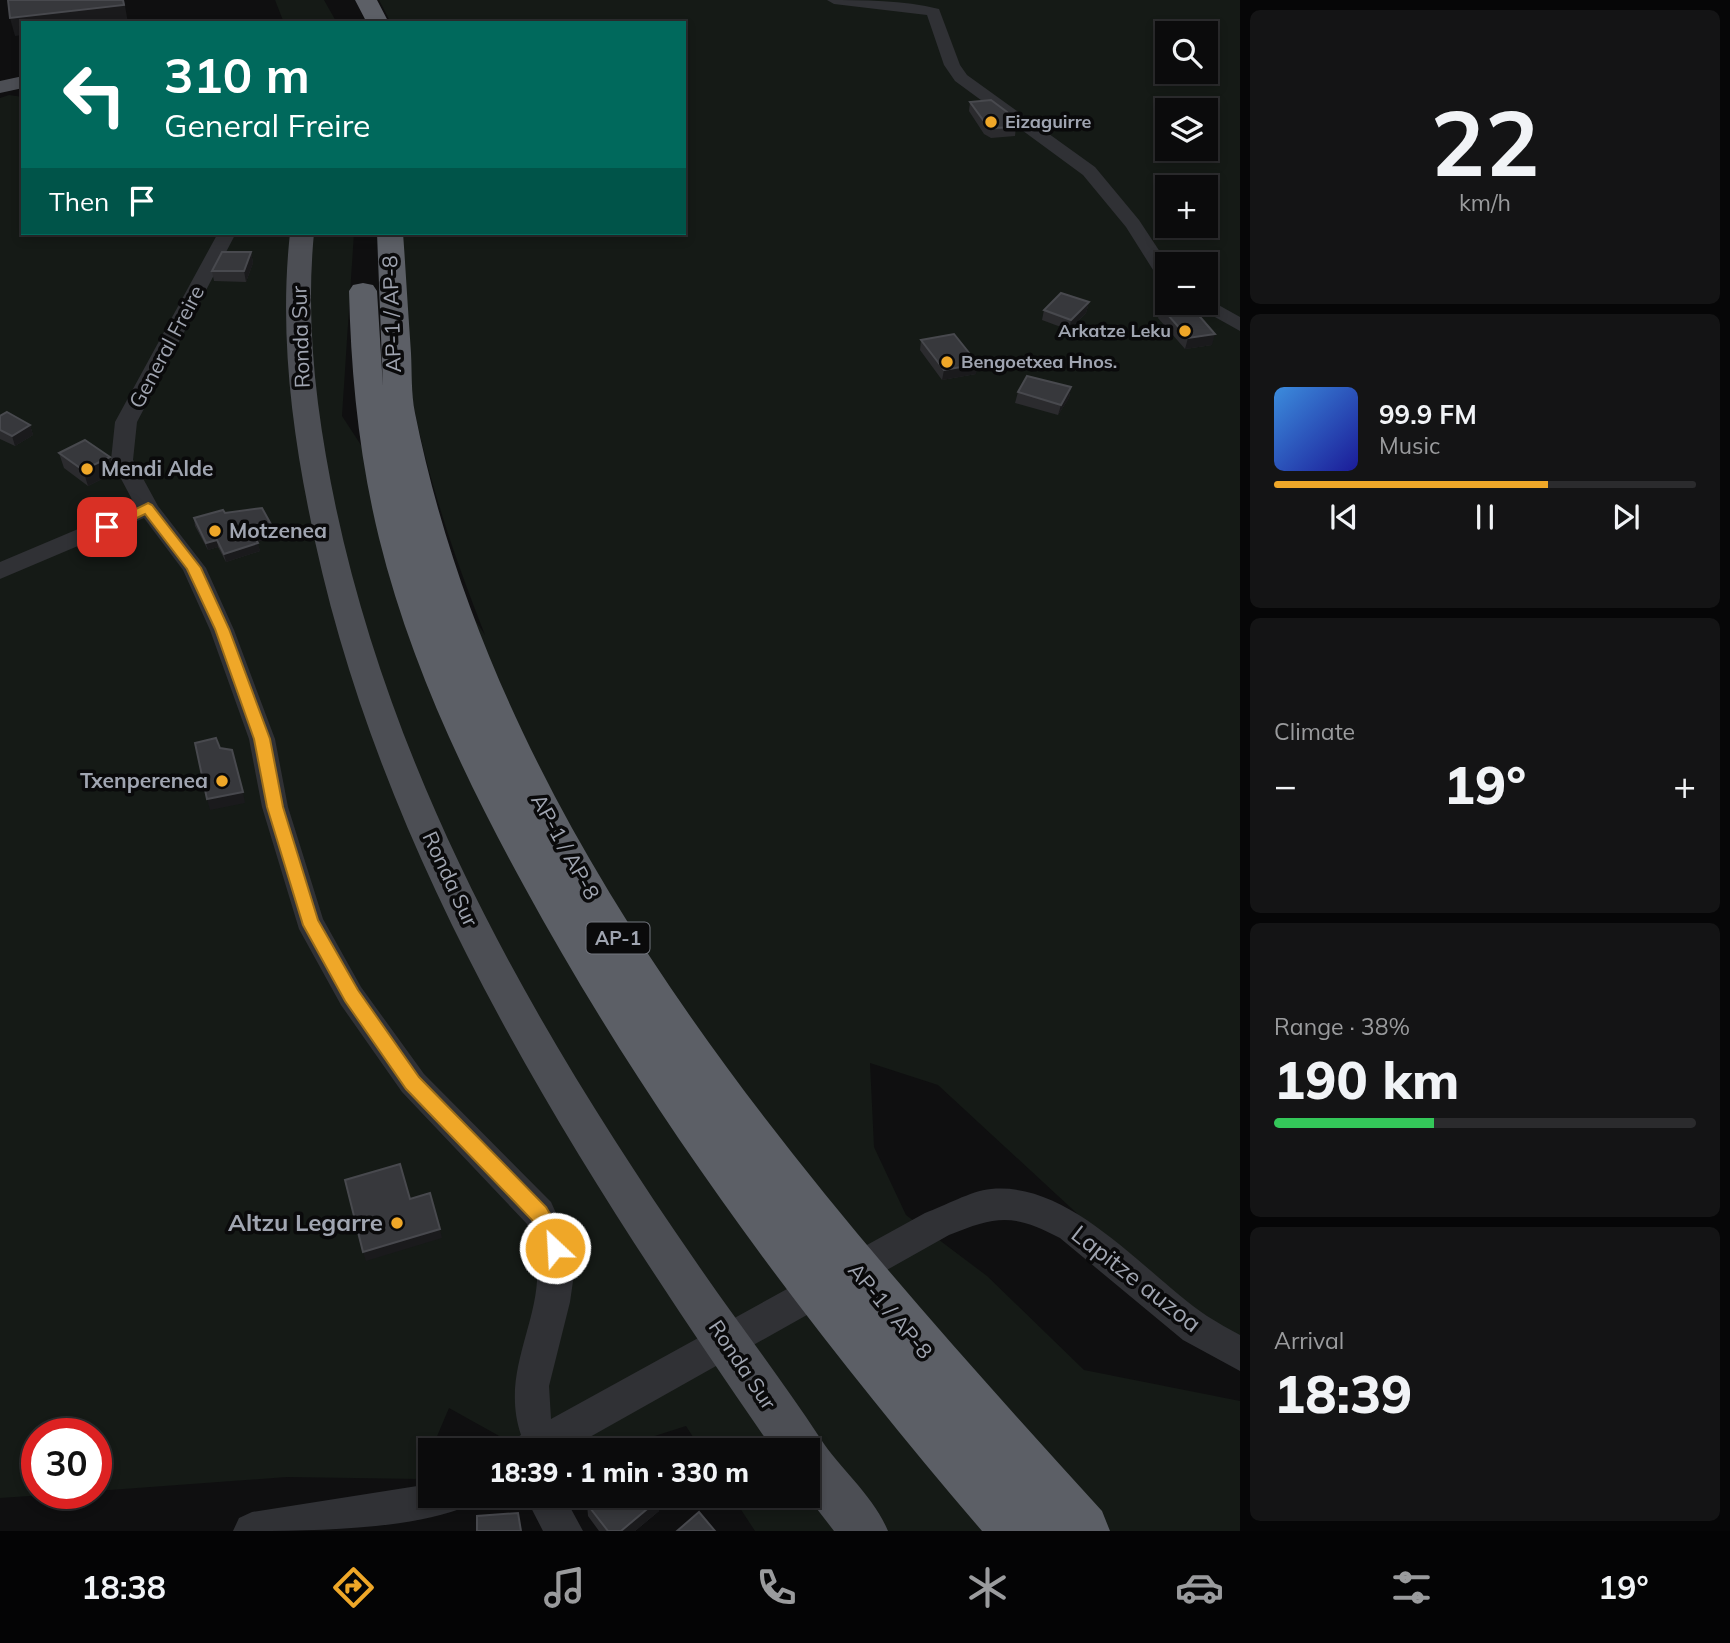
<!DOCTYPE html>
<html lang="en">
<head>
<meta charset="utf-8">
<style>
	:root { --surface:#0b0b0c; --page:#141415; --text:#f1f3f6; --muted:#9a9b9d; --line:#2b2b2d; --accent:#efa728 }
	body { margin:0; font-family:Mulish,sans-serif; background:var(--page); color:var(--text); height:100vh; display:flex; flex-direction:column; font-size:26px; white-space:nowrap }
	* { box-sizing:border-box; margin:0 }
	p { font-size:23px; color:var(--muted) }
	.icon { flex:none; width:38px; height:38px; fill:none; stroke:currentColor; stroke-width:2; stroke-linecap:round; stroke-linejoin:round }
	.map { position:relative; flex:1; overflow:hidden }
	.drawer { display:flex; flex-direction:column; gap:10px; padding:10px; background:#060607; width:490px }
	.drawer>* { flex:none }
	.hud { position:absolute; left:21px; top:21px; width:665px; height:214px; border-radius:0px; box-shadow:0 4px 10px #0003,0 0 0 2px var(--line); background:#00695c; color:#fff; overflow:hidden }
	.tools { position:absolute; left:1155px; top:21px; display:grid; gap:14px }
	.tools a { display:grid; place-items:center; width:63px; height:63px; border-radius:0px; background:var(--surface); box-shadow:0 4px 10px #0003,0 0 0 2px var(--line); font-size:35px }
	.speed { position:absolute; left:21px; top:1418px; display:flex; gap:14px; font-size:35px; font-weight:700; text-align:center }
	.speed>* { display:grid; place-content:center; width:91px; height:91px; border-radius:50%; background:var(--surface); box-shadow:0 4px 10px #0003,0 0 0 2px var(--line); line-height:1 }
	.speed .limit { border:10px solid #d22; background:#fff; color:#111 }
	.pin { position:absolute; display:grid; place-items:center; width:60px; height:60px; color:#fff; margin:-30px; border-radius:14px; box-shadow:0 4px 10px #0006 }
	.me { position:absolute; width:77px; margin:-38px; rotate:335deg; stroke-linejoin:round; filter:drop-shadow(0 0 5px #0008) }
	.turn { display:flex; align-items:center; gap:24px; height:147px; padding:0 28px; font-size:32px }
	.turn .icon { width:91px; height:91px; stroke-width:2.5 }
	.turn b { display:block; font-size:49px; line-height:60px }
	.then { display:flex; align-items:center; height:66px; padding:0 28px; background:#0003; gap:14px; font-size:26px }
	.big { font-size:52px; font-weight:800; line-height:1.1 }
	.drawer .widget { flex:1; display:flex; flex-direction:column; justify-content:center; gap:10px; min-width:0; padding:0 24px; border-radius:10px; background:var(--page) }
	.drawer .dial { align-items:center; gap:0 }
	.dial b { font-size:91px; line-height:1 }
	.song { display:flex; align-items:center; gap:21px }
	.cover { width:84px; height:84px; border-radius:10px; background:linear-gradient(135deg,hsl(210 70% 55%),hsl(240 70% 35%)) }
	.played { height:7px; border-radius:4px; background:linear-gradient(90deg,var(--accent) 65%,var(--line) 65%) }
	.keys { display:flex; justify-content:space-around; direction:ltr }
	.heat { display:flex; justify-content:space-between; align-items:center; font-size:38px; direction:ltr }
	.charge { height:10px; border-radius:5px; background:linear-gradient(90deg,#34c759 38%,var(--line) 0) }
	.trip { position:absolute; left:418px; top:1438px; width:402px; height:70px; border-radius:0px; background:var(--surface); box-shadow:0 4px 10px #0003,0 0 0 2px var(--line); font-weight:800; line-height:70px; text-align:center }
	.tab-bar { display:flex; height:112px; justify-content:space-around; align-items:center; background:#040405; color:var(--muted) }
	.tab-bar .icon { width:49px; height:49px }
	.tab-bar .selected { color:var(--accent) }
	.tab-bar b { font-size:32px; color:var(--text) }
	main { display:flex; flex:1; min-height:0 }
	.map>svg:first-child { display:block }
</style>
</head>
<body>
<main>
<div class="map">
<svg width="1240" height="1531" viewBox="0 0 1240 1531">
	<rect width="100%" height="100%" fill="#0f0f10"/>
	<path fill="#151a16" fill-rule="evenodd" d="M 275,0 L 324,0 L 337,23 L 284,23 Z
		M 379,0 L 1240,0 L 1240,321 L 1206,300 L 1206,264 L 1167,264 L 1149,255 L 1157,273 L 1167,282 L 1167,303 L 1201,303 L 1240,329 L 1240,1354 L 1137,1269 L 938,1085 L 870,1063 L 874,1147 L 906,1215 L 987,1276 L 1084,1370 L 1240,1401 L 1240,1531 L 755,1531 L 732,1496 L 808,1496 L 808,1451 L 702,1451 L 686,1426 L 608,1451 L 526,1451 L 449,1408 L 419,1479 L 287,1477 L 96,1491 L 96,1433 L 37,1433 L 37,1493 L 74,1493 L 0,1498 L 0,98 L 9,95 L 23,97 L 23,233 L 354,233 L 342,416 L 485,635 C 438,516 388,363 403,233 L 684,233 L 684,23 L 391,23 ZM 1167,33 L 1206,33 L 1206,72 L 1167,72 ZM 1167,110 L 1206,110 L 1206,149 L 1167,149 ZM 1167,187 L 1206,187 L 1206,226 L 1167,226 Z"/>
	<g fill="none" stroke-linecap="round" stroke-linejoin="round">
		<path fill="#303135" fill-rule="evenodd" d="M 827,0 C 864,0 903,0 939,9 L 960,65 L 967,75 L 1095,167 L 1139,220 L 1168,264 L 1167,283 L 1160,281 L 1126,227 L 1083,175 L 955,81 L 944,65 L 927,15 L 834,4 Z
			M 218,233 L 236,233 L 137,422 L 133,460 L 158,506 L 206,568 L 234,630 L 275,739 L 288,807 L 323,919 L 361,987 L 424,1074 L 551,1202 L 570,1244 L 574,1274 L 570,1302 L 549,1386 L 551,1419 L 925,1213 C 945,1206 970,1191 991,1189 C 1072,1181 1146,1275 1207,1316 C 1218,1323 1229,1329 1240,1335 L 1240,1371 L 1183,1340 L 1060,1238 C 1013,1213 996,1216 949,1235 L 565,1451 L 511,1451 L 516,1438 L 521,1435 C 495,1358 562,1302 527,1224 L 402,1092 L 341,1005 L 299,929 L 262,807 L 249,739 L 210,630 L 183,570 L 144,518 L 0,579 L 0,562 L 135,505 L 111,460 L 115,422 Z
			M 1206,298 L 1240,317 L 1240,331 L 1197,307 L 1194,303 L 1206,303 Z
			M 430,1484 L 430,1496 L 465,1496 L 460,1509 C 399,1531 302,1531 233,1531 L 239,1518 L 252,1512 Z
			M 525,1496 L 564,1496 L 583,1531 L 543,1531 Z"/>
		<path fill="#4c4e54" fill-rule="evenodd" d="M 23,76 L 23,88 L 0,93 L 0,81 Z
			M 290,233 L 314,233 C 305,326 317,417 336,508 C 395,784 535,1029 694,1259 C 735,1319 780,1377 820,1438 C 840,1469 873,1495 888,1531 L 834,1531 L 807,1496 L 808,1451 L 774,1451 C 574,1161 375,857 308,507 C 290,416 280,325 290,233 Z"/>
		<path fill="#5c5f66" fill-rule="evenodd" d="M 355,0 L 377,0 L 389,23 L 367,23 Z
			M 377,233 L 403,233 C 406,273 408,313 411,353 C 412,372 411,393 415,413 C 502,847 813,1193 1102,1511 L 1110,1531 L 982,1531 C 810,1330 651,1119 524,886 C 464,777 409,660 379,538 C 359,456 351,375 349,291 L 353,285 L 363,283 L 373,285 L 377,291 L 383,387 Z"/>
	</g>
	<path fill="#2b2b2e" d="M 970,102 L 1016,127 L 1015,136 L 991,138 L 984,134 L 969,111 Z
		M 251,252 L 253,263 L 246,282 L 214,281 L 212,271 Z
		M 1089,302 L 1086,313 L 1069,330 L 1042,320 L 1044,310 Z
		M 1161,307 L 1212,345 L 1185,349 L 1158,318 Z
		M 921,340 L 976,374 L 942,380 L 920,350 Z
		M 1071,387 L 1069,398 L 1058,415 L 1015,403 L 1018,392 Z
		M 0,416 L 30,425 L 33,435 L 15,446 L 0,439 Z
		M 59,453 L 110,457 L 114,473 L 88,486 L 64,468 Z
		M 225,513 L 274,536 L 257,542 L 260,551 L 226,562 L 218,547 L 208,550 L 195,526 L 194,518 Z
		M 659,1499 L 659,1511 L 635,1531 L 599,1531 L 588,1516 L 587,1504 Z"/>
	<path fill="#1a1a1c" d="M 124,0 L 128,23 L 23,23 L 23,35 L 15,36 L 10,18 Z
		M 251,252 L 253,263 L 246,282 L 244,271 Z
		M 1089,302 L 1086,313 L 1069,330 L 1071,320 Z
		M 1215,334 L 1212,345 L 1185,349 L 1188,338 Z
		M 978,364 L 976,374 L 942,380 L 944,370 Z
		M 1071,387 L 1069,398 L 1058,415 L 1061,405 Z
		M 30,425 L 33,435 L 15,446 L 12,436 Z
		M 110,457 L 114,473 L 88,486 L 83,470 Z
		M 273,528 L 274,536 L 255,543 L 253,535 Z
		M 217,540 L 218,547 L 208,550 L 206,543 Z
		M 258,543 L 260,551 L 226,562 L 224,554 Z
		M 243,792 L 245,803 L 210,810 L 207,799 Z
		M 440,1229 L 442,1238 L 366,1261 L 363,1252 Z
		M 659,1499 L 659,1511 L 635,1531 L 621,1531 Z"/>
	<path fill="#37383c" stroke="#48494e" stroke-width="2" d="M 8,0 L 123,0 L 124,5 L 10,18 Z
		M 991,100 L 1007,112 L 1016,127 L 993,128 L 986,124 L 970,102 Z
		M 222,252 L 251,252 L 244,271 L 212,271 Z
		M 1061,293 L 1089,302 L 1071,320 L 1044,310 Z
		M 1188,303 L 1215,334 L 1188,338 L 1161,307 Z
		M 954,334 L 978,364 L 944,370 L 921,340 Z
		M 1027,376 L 1071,387 L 1061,405 L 1018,392 Z
		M 7,412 L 30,425 L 12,436 L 0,430 L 0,416 Z
		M 85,440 L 110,457 L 83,470 L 59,453 Z
		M 262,508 L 273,528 L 253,535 L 258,543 L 224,554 L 217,540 L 206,543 L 194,518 L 223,510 L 225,513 Z
		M 216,738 L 220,748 L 232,750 L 243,792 L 207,799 L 195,743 Z
		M 400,1164 L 410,1199 L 430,1193 L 440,1229 L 363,1252 L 345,1180 Z
		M 597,1496 L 657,1496 L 659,1499 L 621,1531 L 608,1531 L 587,1504 Z
		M 699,1512 L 715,1531 L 677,1531 Z
		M 518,1513 L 521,1531 L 477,1531 L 477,1516 Z"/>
	<path fill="#efa728" stroke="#9b6d1a" stroke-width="2" d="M 148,503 L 152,505 L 201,568 L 229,629 L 270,739 L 283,807 L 318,920 L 358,990 L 419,1077 L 546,1207 L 562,1234 L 565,1248 L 562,1254 L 555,1257 L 548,1254 L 543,1237 L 532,1220 L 406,1089 L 345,1001 L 303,925 L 267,807 L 254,739 L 215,629 L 187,569 L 145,514 L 112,530 L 102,530 L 100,527 Z"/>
	<g fill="#efa728" stroke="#0a0a0b" stroke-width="2.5">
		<circle cx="991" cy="122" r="7"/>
		<circle cx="1185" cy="331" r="7"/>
		<circle cx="947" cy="362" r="7"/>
		<circle cx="87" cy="469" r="7"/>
		<circle cx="215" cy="531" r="7"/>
		<circle cx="222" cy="781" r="7"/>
		<circle cx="397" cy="1223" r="7"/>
	</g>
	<g text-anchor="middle" stroke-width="7" stroke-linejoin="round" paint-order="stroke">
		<g font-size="18" font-weight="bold" fill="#a0a5b1" stroke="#0a0a0b" text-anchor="start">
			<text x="1005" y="128">Eizaguirre</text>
			<text x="1171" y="337" text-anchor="end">Arkatze Leku</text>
			<text x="961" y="368">Bengoetxea Hnos.</text>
		</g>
		<rect fill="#0a0a0b" stroke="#73767f" stroke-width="2" x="586.5" y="922.5" width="63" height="31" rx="5"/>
		<g font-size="19" font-weight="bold" fill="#a0a5b1">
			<text x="618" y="945">AP-1</text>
		</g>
		<g font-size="21" fill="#a0a5b1" stroke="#0a0a0b">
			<text transform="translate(392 314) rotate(-92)" y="7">AP-1 / AP-8</text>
			<text transform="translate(301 337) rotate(-92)" y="7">Ronda Sur</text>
			<text transform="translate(167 347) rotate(-62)" y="7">General Freire</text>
			<text transform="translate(565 847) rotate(61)" y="7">AP-1 / AP-8</text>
			<text transform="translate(450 879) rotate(65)" y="7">Ronda Sur</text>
			<text transform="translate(890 1311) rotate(50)" y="7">AP-1 / AP-8</text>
			<text transform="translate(742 1365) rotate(56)" y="7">Ronda Sur</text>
		</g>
		<g font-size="21" font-weight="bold" fill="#a0a5b1" stroke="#0a0a0b" text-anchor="start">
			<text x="101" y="476">Mendi Alde</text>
			<text x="229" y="538">Motzenea</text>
			<text x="208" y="788" text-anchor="end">Txenperenea</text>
		</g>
		<g font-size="24" font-weight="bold" fill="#a0a5b1" stroke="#0a0a0b" text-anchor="end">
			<text x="383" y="1231">Altzu Legarre</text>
		</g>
		<g font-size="24" fill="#a0a5b1" stroke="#0a0a0b">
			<text transform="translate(1136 1279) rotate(38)" y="8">Lapitze auzoa</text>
		</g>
	</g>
</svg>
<div class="tools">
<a><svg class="icon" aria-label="search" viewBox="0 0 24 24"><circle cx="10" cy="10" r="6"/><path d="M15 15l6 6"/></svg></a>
<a><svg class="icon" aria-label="layers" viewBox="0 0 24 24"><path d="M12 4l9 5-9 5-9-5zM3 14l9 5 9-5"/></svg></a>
<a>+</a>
<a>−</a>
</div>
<div class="speed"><div class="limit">30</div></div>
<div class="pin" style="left:107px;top:527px;background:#d93025"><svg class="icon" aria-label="arrive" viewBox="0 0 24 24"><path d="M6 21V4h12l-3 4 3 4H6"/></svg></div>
<svg class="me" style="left:555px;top:1248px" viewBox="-20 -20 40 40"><circle r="17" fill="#efa728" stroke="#fff" stroke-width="3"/><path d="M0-11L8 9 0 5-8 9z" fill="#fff"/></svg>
<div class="trip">18:39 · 1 min · 330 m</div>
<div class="hud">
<div class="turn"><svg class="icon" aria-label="left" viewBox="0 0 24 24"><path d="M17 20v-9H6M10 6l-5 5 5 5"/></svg><div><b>310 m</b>General Freire</div></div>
<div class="then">Then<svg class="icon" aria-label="arrive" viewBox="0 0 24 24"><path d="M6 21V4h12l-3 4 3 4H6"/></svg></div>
</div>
</div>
<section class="drawer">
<div class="widget dial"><b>22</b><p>km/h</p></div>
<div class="widget">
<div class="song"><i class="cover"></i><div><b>99.9 FM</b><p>Music</p></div></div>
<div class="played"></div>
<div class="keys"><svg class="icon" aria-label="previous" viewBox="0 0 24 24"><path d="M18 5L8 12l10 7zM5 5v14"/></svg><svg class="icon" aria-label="pause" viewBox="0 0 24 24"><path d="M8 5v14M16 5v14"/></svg><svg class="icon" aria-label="next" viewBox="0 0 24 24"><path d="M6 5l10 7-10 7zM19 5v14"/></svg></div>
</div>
<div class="widget"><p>Climate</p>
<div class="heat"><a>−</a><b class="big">19°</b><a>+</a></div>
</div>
<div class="widget"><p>Range · 38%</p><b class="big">190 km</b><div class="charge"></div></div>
<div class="widget"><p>Arrival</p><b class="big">18:39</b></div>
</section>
</main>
<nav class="tab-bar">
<b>18:38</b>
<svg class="icon selected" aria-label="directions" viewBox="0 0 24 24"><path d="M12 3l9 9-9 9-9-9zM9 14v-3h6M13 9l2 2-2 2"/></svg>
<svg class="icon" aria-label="music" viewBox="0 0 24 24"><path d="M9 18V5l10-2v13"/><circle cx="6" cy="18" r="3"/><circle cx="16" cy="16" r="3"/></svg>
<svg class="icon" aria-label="phone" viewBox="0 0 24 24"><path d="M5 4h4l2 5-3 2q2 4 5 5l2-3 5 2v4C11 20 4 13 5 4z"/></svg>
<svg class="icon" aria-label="climate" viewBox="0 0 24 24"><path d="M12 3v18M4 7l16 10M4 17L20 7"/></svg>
<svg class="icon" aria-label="car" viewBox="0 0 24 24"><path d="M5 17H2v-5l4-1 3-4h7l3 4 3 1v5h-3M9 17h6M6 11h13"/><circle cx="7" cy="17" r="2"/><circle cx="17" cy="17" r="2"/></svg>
<svg class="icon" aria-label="filters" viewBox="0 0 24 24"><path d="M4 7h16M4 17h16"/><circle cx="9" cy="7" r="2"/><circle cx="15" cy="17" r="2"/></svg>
<b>19°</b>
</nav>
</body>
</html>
